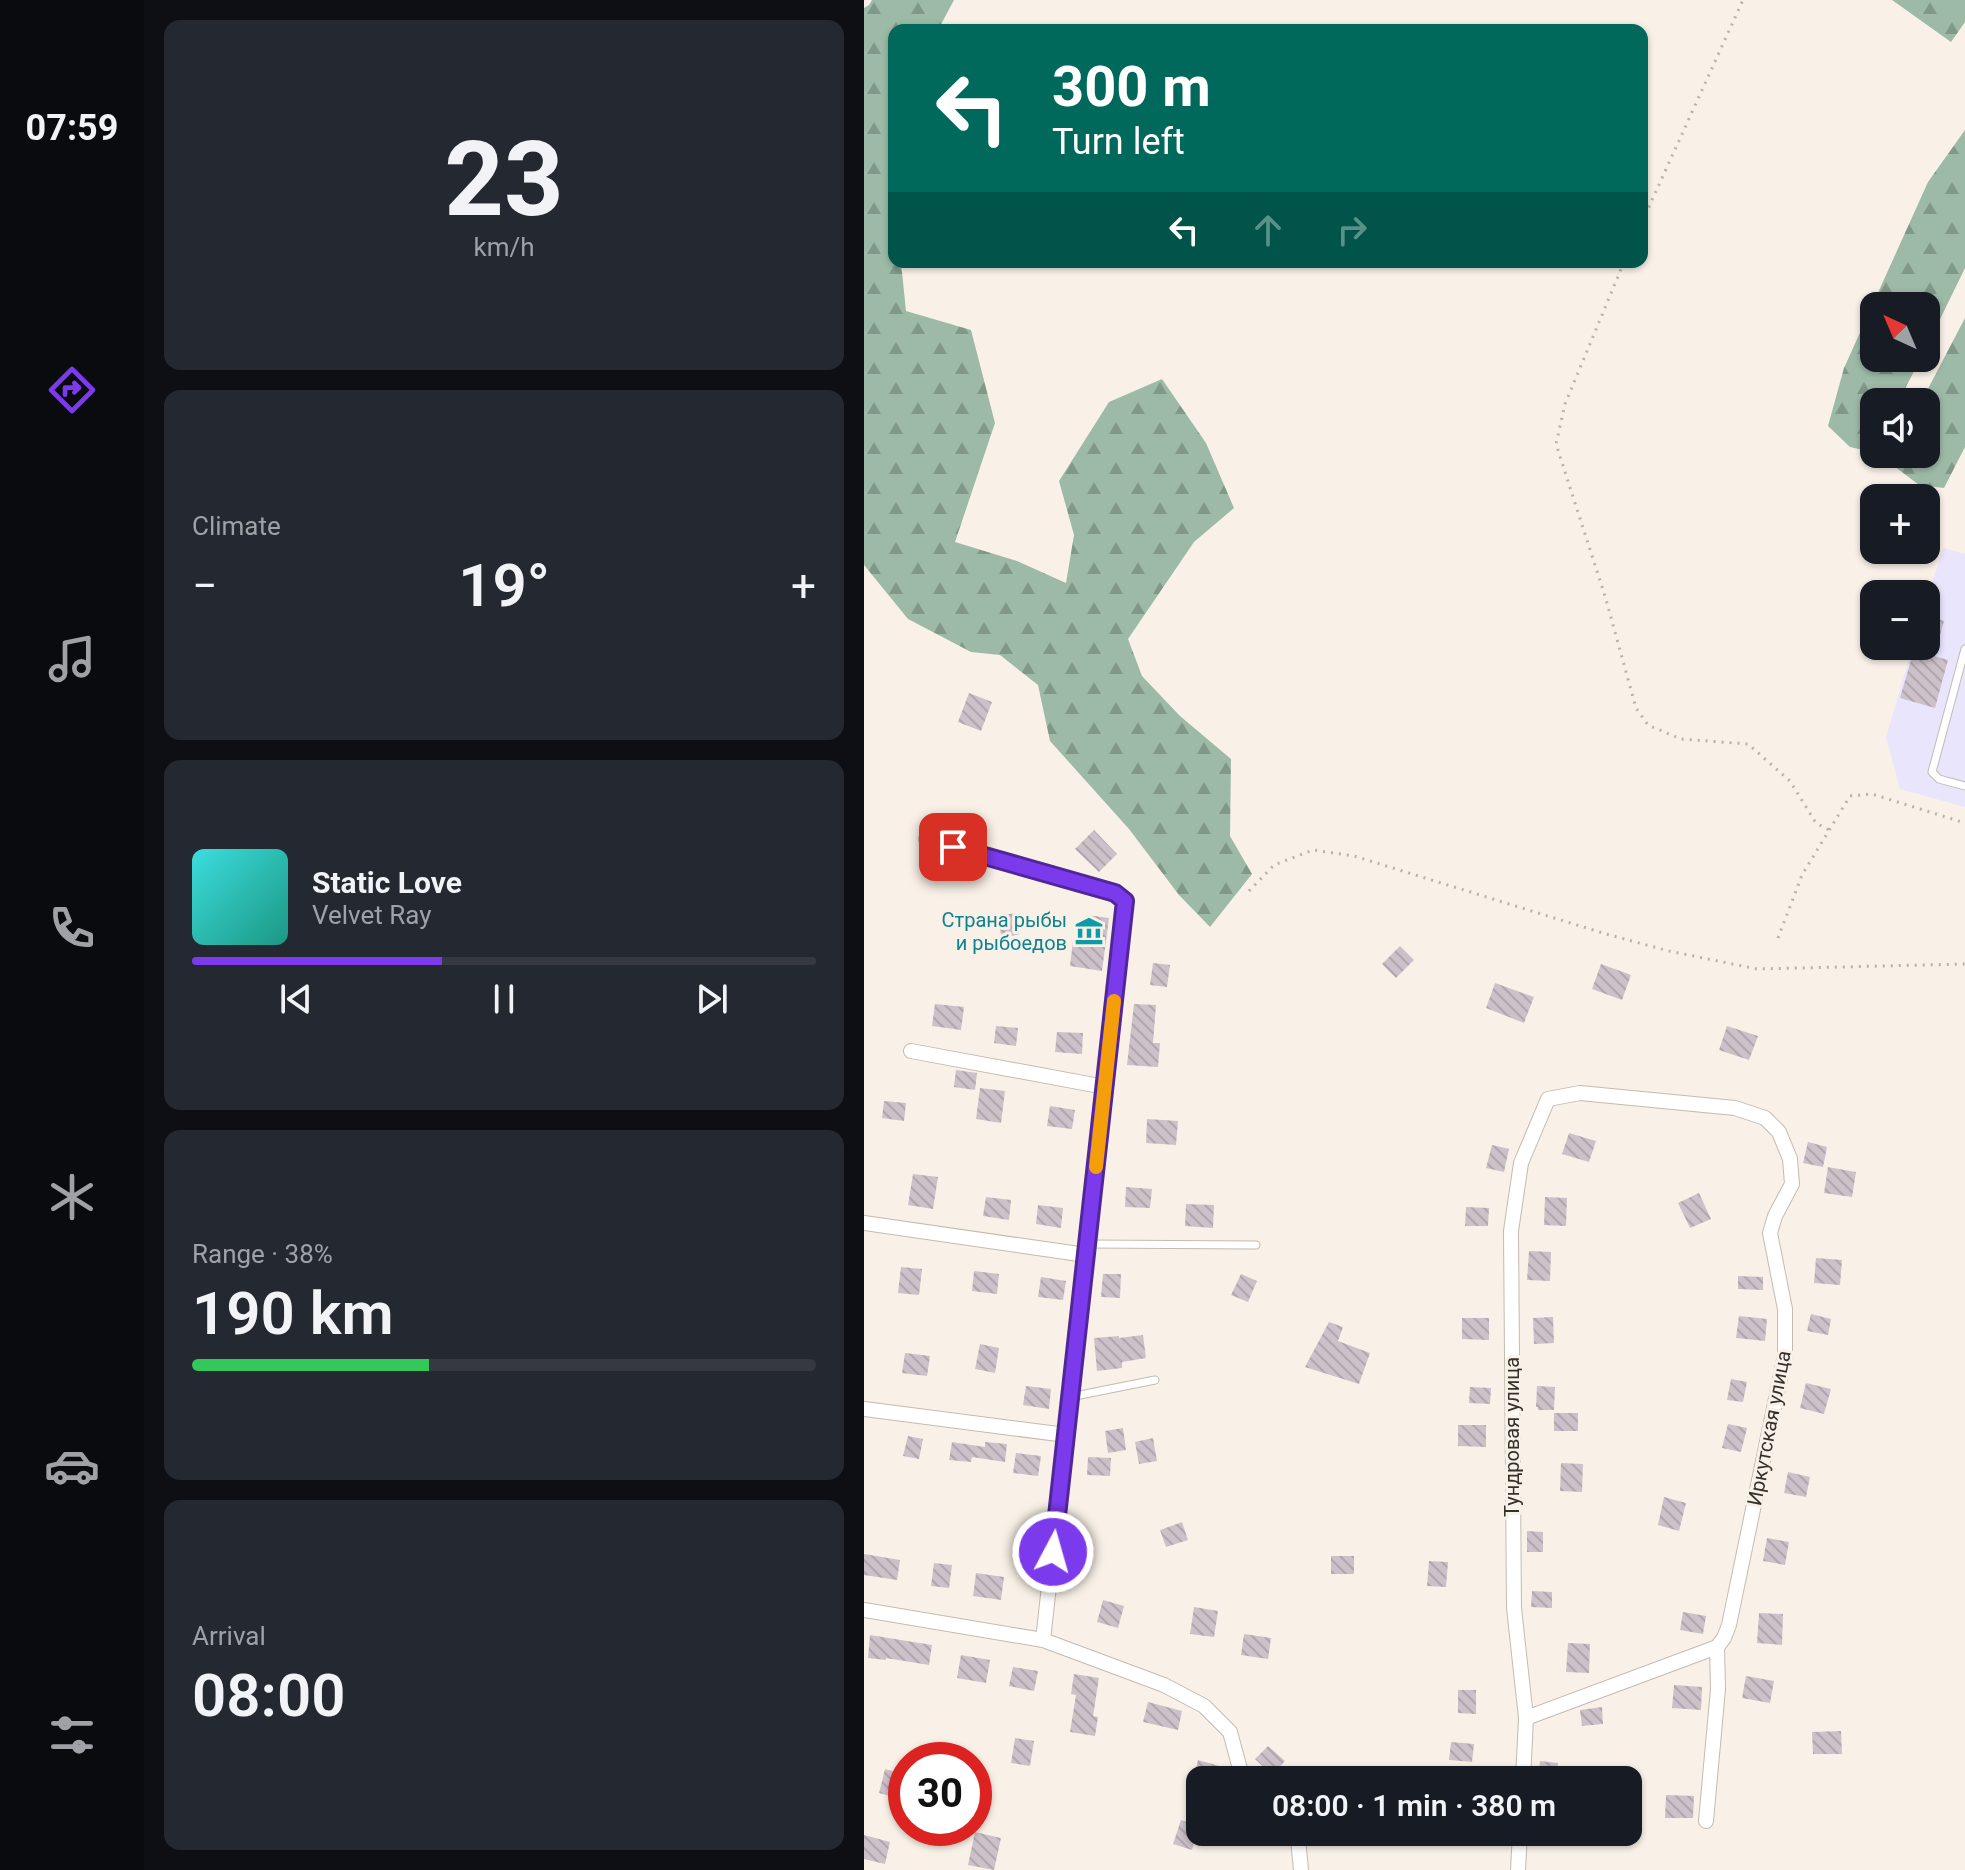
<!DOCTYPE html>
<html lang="en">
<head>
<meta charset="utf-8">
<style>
	:root { --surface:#171b24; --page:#242831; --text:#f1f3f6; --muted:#9ea1a6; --line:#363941; --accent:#7c3aed }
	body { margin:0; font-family:Roboto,sans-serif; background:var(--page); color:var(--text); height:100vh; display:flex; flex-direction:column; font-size:30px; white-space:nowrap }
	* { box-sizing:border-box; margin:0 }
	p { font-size:26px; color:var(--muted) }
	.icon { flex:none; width:44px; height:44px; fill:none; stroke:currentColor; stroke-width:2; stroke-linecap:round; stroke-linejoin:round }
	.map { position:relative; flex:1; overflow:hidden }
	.side { display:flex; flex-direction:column; gap:20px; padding:20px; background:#0d0f14; width:720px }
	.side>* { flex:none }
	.guide { position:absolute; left:24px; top:24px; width:760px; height:244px; border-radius:16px; box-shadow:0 2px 6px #0004; background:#00695c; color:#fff; overflow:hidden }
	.needle { width:52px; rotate:316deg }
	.fabs { position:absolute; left:996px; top:292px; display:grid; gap:16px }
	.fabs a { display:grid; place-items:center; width:80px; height:80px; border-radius:16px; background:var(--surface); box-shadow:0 2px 6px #0004; font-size:40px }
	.speed { position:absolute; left:24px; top:1742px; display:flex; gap:16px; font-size:40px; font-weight:700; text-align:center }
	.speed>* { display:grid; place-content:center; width:104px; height:104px; border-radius:50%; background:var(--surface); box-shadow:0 2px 6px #0004; line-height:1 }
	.speed .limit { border:12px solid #d22; background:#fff; color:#111 }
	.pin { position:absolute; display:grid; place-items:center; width:68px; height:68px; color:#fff; margin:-34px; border-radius:16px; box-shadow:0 4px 12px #0006 }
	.me { position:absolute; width:88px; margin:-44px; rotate:6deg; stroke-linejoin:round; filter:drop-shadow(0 0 6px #0008) }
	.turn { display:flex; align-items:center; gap:28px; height:168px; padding:0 32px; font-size:36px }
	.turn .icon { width:104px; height:104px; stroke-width:2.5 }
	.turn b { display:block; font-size:56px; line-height:68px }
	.lanes { display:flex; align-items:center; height:76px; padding:0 32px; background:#0003; justify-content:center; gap:40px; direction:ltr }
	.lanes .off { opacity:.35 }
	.big { font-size:60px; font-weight:600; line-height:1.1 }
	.side .widget { flex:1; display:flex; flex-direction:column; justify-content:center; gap:12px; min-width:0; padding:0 28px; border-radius:16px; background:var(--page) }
	.side .dial { align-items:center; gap:0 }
	.dial b { font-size:104px; line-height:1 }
	.song { display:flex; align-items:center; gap:24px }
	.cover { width:96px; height:96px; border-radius:12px; background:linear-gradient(135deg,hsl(180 70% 55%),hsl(170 70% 35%)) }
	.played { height:8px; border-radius:4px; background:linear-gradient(90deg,var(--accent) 40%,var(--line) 40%) }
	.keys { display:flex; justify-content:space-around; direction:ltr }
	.heat { display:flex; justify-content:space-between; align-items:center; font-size:44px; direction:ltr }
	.charge { height:12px; border-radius:6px; background:linear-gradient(90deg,#34c759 38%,var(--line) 0) }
	.trip { position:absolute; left:322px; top:1766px; width:456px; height:80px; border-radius:16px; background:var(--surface); box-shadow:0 2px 6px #0004; font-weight:600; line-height:80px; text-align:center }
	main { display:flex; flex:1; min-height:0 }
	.tab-bar { display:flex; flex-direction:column; width:144px; justify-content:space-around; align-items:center; background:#090b0e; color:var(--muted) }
	.tab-bar .icon { width:56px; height:56px }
	.tab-bar .selected { color:var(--accent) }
	.tab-bar b { font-size:36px; color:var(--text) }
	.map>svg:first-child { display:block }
</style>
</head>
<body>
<main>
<nav class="tab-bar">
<b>07:59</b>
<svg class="icon selected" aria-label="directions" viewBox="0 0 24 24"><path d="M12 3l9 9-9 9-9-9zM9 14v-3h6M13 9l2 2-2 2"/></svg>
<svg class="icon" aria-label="music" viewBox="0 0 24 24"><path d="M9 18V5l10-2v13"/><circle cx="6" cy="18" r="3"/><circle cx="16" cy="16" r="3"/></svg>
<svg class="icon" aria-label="phone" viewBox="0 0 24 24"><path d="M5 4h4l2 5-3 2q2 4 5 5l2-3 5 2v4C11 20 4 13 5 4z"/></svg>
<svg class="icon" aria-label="climate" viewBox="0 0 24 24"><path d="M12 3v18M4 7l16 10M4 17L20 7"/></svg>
<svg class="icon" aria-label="car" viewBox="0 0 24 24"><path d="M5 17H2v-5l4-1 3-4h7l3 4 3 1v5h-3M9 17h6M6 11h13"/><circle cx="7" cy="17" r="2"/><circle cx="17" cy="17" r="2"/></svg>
<svg class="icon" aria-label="filters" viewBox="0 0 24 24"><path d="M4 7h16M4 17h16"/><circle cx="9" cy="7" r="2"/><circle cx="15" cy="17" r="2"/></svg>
</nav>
<section class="side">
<div class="widget dial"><b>23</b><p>km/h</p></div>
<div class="widget"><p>Climate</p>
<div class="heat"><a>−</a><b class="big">19°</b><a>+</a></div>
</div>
<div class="widget">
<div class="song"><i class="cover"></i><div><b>Static Love</b><p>Velvet Ray</p></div></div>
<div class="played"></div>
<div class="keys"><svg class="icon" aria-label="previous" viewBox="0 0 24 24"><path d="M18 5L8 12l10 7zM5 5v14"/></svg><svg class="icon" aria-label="pause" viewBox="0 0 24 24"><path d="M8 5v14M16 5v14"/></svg><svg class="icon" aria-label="next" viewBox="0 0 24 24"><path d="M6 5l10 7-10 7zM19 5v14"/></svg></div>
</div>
<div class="widget"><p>Range · 38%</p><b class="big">190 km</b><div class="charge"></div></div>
<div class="widget"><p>Arrival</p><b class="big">08:00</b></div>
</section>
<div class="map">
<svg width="1101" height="1870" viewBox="0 0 1101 1870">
	<defs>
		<pattern id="forest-firs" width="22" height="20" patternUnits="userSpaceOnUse" patternTransform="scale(2)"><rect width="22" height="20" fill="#9dbaa7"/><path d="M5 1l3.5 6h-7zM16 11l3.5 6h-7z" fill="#819888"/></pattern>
		<pattern id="building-back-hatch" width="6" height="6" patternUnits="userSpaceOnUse" patternTransform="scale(2)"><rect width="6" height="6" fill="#cdc1c9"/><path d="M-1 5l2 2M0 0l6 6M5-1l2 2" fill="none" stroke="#b1a6ad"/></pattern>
	</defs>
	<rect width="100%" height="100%" fill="#f9f1e7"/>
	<path fill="#e9e5fc" d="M 1079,548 L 1101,554 L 1101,807 L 1036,789 L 1022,737 L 1049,646 L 1062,646 L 1062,604 Z"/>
	<path fill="url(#forest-firs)" d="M 8,0 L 90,0 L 74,30 L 30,30 L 30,262 L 37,262 L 42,311 L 107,330 L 131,423 L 91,542 L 153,561 L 202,583 L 210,535 L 195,481 L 245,402 L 298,379 L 342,443 L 370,508 L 330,542 L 264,639 L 278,676 L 316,716 L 367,759 L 366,836 L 388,874 L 346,927 L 315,895 L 265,829 L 186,741 L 174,685 L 136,655 L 107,652 L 44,619 L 0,565 L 0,8 L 5,5 Z
		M 1028,0 L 1101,0 L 1101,22 L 1087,42 Z
		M 1101,130 L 1101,268 L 1062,348 L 1062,306 L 1010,306 L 1010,358 L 1057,358 L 1034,402 L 1010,402 L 1010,448 L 1008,452 L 986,447 L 964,426 L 980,368 L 1064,182 Z
		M 1101,318 L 1101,447 L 1080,488 L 1055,485 L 1026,463 L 1030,454 L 1062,454 L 1062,402 L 1057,402 Z"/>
	<path fill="url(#building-back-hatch)" d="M 1068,617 L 1080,621 L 1070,656 L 1084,660 L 1071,708 L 1036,698 L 1050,650 L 1058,653 L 1060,646 L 1062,646 L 1062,638 Z
		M 105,693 L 128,702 L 117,731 L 94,722 Z
		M 76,814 L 95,819 L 90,837 L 71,831 Z
		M 230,830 L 253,854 L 235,872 L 211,849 Z
		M 150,913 L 155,934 L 138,939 L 133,917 Z
		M 223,915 L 245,918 L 238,971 L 206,966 L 209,941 L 219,942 Z
		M 536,946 L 550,960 L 532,978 L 518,964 Z
		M 289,963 L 306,965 L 303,987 L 286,985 Z
		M 737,964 L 767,975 L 758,1000 L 728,989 Z
		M 631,983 L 670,997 L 660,1023 L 622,1008 Z
		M 71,1004 L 100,1007 L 97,1030 L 68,1026 Z
		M 270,1004 L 292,1005 L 289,1043 L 296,1043 L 294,1067 L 263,1065 Z
		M 132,1026 L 154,1028 L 152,1046 L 130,1043 Z
		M 863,1026 L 894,1036 L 885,1060 L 855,1050 Z
		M 193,1032 L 219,1033 L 218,1054 L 191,1052 Z
		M 92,1070 L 113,1073 L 111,1090 L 90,1087 Z
		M 116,1088 L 141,1091 L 137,1123 L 112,1119 Z
		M 20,1101 L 42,1103 L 40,1121 L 18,1118 Z
		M 186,1106 L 211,1110 L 208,1129 L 183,1126 Z
		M 283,1119 L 314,1121 L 312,1145 L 282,1143 Z
		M 705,1133 L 732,1141 L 725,1162 L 698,1154 Z
		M 944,1142 L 963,1147 L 959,1167 L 939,1163 Z
		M 628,1145 L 645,1149 L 640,1172 L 622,1168 Z
		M 964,1167 L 992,1172 L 988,1197 L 960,1193 Z
		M 49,1174 L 74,1177 L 69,1209 L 44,1205 Z
		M 262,1187 L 288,1189 L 286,1208 L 261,1207 Z
		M 835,1193 L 847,1219 L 826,1228 L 814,1203 Z
		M 122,1197 L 147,1200 L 145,1220 L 119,1216 Z
		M 681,1197 L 703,1198 L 702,1226 L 680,1225 Z
		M 322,1204 L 350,1205 L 349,1228 L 321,1226 Z
		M 174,1205 L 199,1208 L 197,1228 L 172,1224 Z
		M 602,1207 L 625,1208 L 624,1226 L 601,1226 Z
		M 665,1251 L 687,1252 L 686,1281 L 663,1280 Z
		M 952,1258 L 978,1260 L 976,1285 L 950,1283 Z
		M 37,1267 L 58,1269 L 55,1295 L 34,1293 Z
		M 110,1271 L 135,1274 L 133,1294 L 108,1291 Z
		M 239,1274 L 257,1274 L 256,1298 L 237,1297 Z
		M 377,1274 L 393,1281 L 384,1302 L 367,1295 Z
		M 874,1276 L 899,1277 L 899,1290 L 874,1289 Z
		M 177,1277 L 202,1281 L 199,1300 L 174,1297 Z
		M 947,1314 L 967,1319 L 964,1335 L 943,1331 Z
		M 875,1316 L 903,1319 L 901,1341 L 872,1338 Z
		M 689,1317 L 690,1343 L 670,1344 L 669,1318 Z
		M 598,1318 L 625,1318 L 625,1340 L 598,1339 Z
		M 465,1322 L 479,1327 L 474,1341 L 506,1353 L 495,1384 L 441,1367 Z
		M 279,1335 L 282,1358 L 258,1362 L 258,1368 L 233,1371 L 230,1338 L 255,1336 L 255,1338 Z
		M 116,1344 L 135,1348 L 131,1373 L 111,1369 Z
		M 41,1353 L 66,1356 L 63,1376 L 38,1373 Z
		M 867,1379 L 883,1382 L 879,1402 L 863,1400 Z
		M 942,1383 L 967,1389 L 960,1414 L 936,1408 Z
		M 162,1386 L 187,1389 L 185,1409 L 159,1405 Z
		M 673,1386 L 691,1387 L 690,1410 L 674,1410 L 674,1407 L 672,1407 Z
		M 606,1387 L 627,1388 L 626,1404 L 605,1403 Z
		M 690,1413 L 714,1413 L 714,1431 L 690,1431 Z
		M 864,1424 L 883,1428 L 877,1452 L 858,1448 Z
		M 594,1425 L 622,1425 L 622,1447 L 594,1446 Z
		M 259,1428 L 262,1450 L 244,1453 L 241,1431 Z
		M 44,1436 L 59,1439 L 55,1459 L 39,1456 Z
		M 289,1438 L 293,1461 L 275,1464 L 271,1442 Z
		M 88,1442 L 121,1447 L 121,1442 L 143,1444 L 141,1462 L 108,1457 L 107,1462 L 85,1460 Z
		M 152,1453 L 177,1456 L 174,1476 L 149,1473 Z
		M 224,1457 L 247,1458 L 246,1476 L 223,1475 Z
		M 697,1463 L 719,1464 L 718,1492 L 696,1491 Z
		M 924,1472 L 946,1477 L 942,1497 L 920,1493 Z
		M 800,1497 L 822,1503 L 815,1531 L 794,1525 Z
		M 318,1522 L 324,1540 L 302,1547 L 296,1530 Z
		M 156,1529 L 173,1531 L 170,1552 L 153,1550 Z
		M 663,1531 L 679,1532 L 679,1552 L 663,1552 Z
		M 903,1538 L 925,1542 L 921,1565 L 899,1561 Z
		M 0,1554 L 36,1560 L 33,1580 L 0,1575 Z
		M 467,1556 L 490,1556 L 490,1574 L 467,1574 Z
		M 565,1561 L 584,1562 L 582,1587 L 563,1586 Z
		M 70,1563 L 88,1565 L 85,1588 L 67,1586 Z
		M 112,1573 L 140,1577 L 137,1600 L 109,1596 Z
		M 668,1591 L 688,1592 L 688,1608 L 667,1607 Z
		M 239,1600 L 260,1606 L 254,1628 L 233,1622 Z
		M 330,1607 L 354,1611 L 350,1637 L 326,1634 Z
		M 819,1612 L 842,1616 L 839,1634 L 816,1630 Z
		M 895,1613 L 919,1614 L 918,1645 L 893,1643 Z
		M 380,1634 L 407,1638 L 404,1659 L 377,1655 Z
		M 6,1635 L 68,1645 L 65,1665 L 22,1658 L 22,1660 L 4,1658 Z
		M 704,1643 L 726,1644 L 725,1673 L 702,1672 Z
		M 97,1655 L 126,1660 L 122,1683 L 93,1678 Z
		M 149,1667 L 174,1671 L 170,1691 L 145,1686 Z
		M 210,1674 L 235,1678 L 229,1716 L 234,1717 L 231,1736 L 206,1732 L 212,1695 L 207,1694 Z
		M 882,1676 L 910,1681 L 906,1703 L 878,1698 Z
		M 810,1685 L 838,1687 L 837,1710 L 808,1708 Z
		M 594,1690 L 612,1690 L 612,1714 L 594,1713 Z
		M 284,1702 L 318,1711 L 314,1730 L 279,1722 Z
		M 738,1707 L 739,1724 L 718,1726 L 716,1710 Z
		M 977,1731 L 978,1754 L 949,1754 L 948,1732 Z
		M 151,1738 L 170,1741 L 166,1766 L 147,1763 Z
		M 587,1742 L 610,1744 L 608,1762 L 585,1760 Z
		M 404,1746 L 421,1761 L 408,1775 L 391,1759 Z
		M 334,1760 L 359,1767 L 356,1780 L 329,1780 Z
		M 676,1761 L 694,1763 L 693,1780 L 674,1780 Z
		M 21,1769 L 40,1774 L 34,1798 L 15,1793 Z
		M 802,1795 L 830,1796 L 829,1818 L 801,1818 Z
		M 317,1820 L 335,1826 L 328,1850 L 309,1844 Z
		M 111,1832 L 137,1838 L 130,1870 L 104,1865 Z
		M 0,1835 L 26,1842 L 21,1864 L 0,1859 Z"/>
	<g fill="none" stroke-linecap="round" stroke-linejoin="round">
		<defs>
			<path id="service" d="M 1101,649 L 1068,772 L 1075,779 L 1101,786
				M 223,1244 L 392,1245
				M 206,1397 L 291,1380"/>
			<path id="minor" d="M 62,839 L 251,893 L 261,901 L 179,1640
				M 47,1051 L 241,1087
				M 0,1223 L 222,1255
				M 0,1409 L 202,1435
				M 0,1610 L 179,1640 L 300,1685 L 340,1706 L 366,1732 L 376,1769 L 384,1780
				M 662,1718 L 853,1647
				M 659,1780 L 662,1718 L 650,1608 L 647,1231 L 657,1163 L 684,1099 L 716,1093 L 871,1108 L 901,1118 L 915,1132 L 926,1159 L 928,1184 L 911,1216 L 906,1233 L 921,1309 L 921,1355 L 865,1625 L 860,1638 L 853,1647 L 854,1689 L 842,1821
				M 428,1832 L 434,1839 L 437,1870
				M 654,1870 L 656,1832"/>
		</defs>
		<use href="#service" stroke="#c2bbb1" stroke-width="9"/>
		<use href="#minor" stroke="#c2bbb1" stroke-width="16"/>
		<path stroke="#b9b2aa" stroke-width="3" stroke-dasharray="2 6" stroke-linecap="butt" d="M 778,222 L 879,0
			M 760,262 L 701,404 L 692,444 L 741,596 L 772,708 L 784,725 L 817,739 L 884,744 L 926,781 L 952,823 L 965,830
			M 385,891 L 410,865 L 449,850 L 490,856 L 742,934 L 805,951 L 893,969 L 1101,964
			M 914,938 L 938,875 L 986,796 L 1008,794 L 1101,823"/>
		<use href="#service" stroke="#fff" stroke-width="7"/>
		<use href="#minor" stroke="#fff" stroke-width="14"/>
	</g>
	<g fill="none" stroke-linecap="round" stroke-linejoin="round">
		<defs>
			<path id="route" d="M 89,847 L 251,893 L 261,901 L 189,1552"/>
		</defs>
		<use href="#route" stroke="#51269a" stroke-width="20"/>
		<use href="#route" stroke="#7c3aed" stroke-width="14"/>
		<path stroke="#f59e0b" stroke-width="14" d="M 232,1167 L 250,1001"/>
	</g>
	<defs>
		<symbol id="museum-bare" viewBox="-9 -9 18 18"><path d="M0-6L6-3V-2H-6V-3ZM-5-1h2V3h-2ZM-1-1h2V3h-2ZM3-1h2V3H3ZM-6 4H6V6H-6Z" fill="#0f9aa8" stroke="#f9f1e7" stroke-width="2.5" paint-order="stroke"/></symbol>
	</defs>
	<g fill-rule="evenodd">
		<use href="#museum-bare" x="205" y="911" width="40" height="40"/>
	</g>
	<g text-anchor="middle" stroke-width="6" stroke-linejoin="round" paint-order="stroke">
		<g font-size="20" fill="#0d838f" stroke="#f9f1e7" text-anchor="end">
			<text x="203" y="927">Страна рыбы<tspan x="203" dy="23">и рыбоедов</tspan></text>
		</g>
		<g font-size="20" fill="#34312d" stroke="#f9f1e7">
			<text transform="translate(905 1428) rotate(-79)" y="7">Иркутская улица</text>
			<text transform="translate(648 1437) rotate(-90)" y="7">Тундровая улица</text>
		</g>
	</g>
</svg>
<div class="fabs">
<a><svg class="needle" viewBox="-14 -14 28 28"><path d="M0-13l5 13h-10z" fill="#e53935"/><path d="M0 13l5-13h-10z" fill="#9ea1a6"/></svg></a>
<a><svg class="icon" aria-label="sound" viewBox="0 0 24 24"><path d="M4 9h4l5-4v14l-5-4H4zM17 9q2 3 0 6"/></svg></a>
<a>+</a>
<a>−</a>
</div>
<div class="speed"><div class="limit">30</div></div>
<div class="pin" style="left:89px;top:847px;background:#d93025"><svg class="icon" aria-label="arrive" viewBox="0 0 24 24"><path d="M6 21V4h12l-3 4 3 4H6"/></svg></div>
<svg class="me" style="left:189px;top:1552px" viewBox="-20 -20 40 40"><circle r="17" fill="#7c3aed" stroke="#fff" stroke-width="3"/><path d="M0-11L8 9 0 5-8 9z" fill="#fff"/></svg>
<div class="trip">08:00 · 1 min · 380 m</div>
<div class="guide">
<div class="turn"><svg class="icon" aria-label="left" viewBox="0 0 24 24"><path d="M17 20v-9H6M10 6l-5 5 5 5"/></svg><div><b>300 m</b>Turn left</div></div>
<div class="lanes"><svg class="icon" aria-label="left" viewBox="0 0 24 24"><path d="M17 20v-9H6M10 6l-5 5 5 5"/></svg><svg class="icon off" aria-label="ahead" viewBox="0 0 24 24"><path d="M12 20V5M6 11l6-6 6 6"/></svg><svg class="icon off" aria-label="right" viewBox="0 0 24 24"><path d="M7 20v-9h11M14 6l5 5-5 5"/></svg></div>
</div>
</div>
</main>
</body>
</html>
